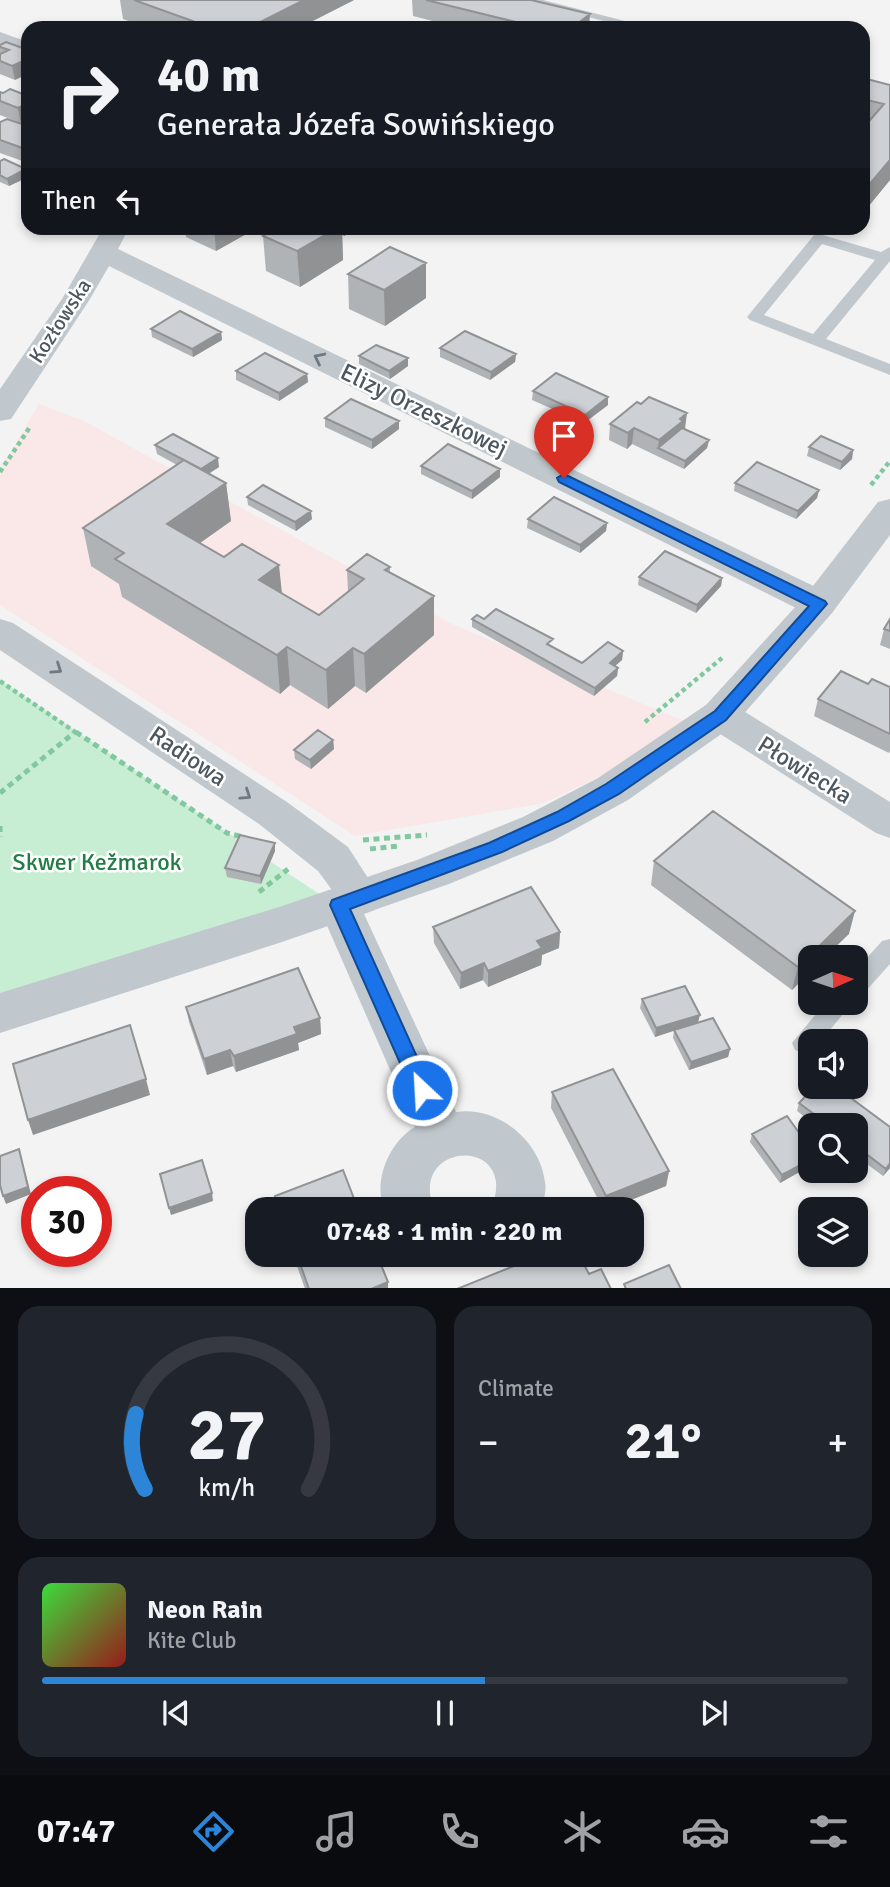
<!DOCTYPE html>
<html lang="en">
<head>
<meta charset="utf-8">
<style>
	:root { --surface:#171b24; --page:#20242c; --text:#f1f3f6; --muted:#9ea1a6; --line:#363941; --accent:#2c85d6 }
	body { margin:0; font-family:Signika,sans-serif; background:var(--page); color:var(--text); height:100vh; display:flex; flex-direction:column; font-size:26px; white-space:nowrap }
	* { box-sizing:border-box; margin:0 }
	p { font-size:23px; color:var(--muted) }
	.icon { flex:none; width:38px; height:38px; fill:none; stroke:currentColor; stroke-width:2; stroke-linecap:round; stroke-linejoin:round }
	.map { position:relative; height:1288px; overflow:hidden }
	.details { display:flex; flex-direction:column; gap:18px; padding:18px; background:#0d0f14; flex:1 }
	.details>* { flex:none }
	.guide { position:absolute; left:21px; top:21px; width:849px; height:214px; border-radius:21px; box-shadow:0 4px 10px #0003; background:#171b24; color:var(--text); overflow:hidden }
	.needle { width:46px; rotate:87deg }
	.tools { position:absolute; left:798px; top:945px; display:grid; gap:14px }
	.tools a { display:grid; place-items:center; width:70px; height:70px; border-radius:14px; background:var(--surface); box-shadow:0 4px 10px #0003; font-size:35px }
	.speed { position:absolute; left:21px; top:1176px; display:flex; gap:14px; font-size:35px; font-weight:700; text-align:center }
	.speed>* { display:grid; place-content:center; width:91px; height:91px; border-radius:50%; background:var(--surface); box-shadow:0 4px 10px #0003; line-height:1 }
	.speed .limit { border:10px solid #d22; background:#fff; color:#111 }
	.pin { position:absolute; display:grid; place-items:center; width:60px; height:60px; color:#fff; margin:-72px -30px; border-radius:50% 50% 50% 0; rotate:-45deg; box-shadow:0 0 7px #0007 }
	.pin .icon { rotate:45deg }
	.me { position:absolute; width:77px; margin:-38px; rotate:335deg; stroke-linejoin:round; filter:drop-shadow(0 0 5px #0008) }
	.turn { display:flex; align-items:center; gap:24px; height:147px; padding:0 21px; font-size:32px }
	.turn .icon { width:91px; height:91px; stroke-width:2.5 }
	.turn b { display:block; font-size:49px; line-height:60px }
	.then { display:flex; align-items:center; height:66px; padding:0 21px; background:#0003; gap:14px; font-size:26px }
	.big { font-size:52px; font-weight:700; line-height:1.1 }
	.details .card { flex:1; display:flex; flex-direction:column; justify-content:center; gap:10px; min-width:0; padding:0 24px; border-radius:21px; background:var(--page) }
	.details .dial { align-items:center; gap:0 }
	.dial svg { height:182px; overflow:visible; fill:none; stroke:var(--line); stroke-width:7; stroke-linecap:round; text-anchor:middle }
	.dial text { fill:var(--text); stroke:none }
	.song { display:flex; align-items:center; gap:21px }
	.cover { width:84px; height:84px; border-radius:10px; background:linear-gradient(135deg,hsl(120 70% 55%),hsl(0 70% 35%)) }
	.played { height:7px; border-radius:4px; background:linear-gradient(90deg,var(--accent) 55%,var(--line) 55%) }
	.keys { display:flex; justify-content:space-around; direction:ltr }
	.heat { display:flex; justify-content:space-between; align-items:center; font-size:38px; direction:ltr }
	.details .tiles { flex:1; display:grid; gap:18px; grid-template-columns:1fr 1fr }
	.card:last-child { grid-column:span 2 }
	.trip { position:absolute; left:245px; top:1197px; width:399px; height:70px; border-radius:21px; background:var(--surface); box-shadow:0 4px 10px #0003; font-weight:700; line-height:70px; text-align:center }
	.tabs { display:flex; height:112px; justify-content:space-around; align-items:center; background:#090b0e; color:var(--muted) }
	.tabs .icon { width:49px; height:49px }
	.tabs .current { color:var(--accent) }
	.tabs b { font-size:32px; color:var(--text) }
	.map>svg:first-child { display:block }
</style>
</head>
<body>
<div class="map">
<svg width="890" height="1289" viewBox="0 0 890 1289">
	<rect width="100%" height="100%" fill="#f4f3f3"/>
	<path fill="#fae7e7" d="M 39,404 L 84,421 L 452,624 L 689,723 L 597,778 L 544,803 L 355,836 L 0,605 L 0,470 Z"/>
	<path fill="#c7edd2" d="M 0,680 L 286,872 L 321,895 L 0,994 Z"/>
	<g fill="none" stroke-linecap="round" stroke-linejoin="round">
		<path stroke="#81c89f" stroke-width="4.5" stroke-dasharray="4.5 3.5" stroke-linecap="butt" d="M 0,472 L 30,427
			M 871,485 L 890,461
			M 0,681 L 78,734
			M 645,722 L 722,658"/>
		<path stroke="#81c89f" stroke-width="5" stroke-dasharray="6 4.5" stroke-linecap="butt" d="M 76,732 L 227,833 L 243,837
			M 0,793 L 75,732
			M 0,826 L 0,837
			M 363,840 L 427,835
			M 370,849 L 399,846
			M 259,892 L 288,869"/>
		<path fill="#c0c8cd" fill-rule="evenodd" d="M 522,0 L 543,0 L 652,28 L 631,28 Z
			M 819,234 L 881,252 L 890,247 L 890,261 L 826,339 L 890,364 L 890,375 L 750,320 L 747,317 L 814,235 ZM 822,244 L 875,260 L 813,334 L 764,315 Z
			M 890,939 L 890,964 L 864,993 L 856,996 L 856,970 L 882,941 Z
			M 825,1003 L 852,1003 L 821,1041 L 810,1041 L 810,1051 L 804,1053 L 795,1050 L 792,1043 Z"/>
		<path fill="#c0c8cd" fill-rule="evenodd" d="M 0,32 L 28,42 L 28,57 L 0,47 Z
			M 103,228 L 129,228 L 118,249 L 832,595 L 837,604 L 832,613 L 819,616 L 806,613 L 109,266 L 90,299 L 11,419 L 0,421 L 0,389 L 62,299 Z
			M 0,619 L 13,623 L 287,802 L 348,847 L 381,898 L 375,910 L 364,914 L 456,1112 C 499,1106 540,1141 545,1182 C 547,1191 543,1201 542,1209 L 492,1209 C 494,1201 497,1191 496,1182 C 491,1138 411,1150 434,1209 L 384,1209 C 373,1181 389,1142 415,1127 L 318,905 L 324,893 L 332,890 L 318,871 L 259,824 L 0,650 Z
			M 720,701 L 734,705 L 890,802 L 890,838 L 876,833 L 706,725 L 701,715 L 706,705 Z"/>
		<path fill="#c0c8cd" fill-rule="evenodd" d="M 890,499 L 890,535 L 832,613 L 734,725 L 628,800 L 553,841 L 449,884 L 282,942 L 0,1033 L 0,993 L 282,906 L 417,860 L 523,817 L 598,778 L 706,705 L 806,595 L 878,502 Z"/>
	</g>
	<path fill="#b0b3b6" d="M 120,0 L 354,0 L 299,28 L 147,28 L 123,19 Z
		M 412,0 L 531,0 L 589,28 L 460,28 L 413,16 Z
		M 0,45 L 28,50 L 15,80 L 0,74 Z
		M 863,78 L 890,85 L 890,180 L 863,213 L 865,126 L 863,126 Z
		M 0,92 L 28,96 L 28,119 L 21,123 L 0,115 Z
		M 0,122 L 28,126 L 28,163 L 0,153 Z
		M 0,161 L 26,169 L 28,177 L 9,186 L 0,182 Z
		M 185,228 L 257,228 L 216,251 L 186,237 Z
		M 277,228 L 358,228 L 344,236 L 342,235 L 343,260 L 300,287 L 266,271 L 263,236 Z
		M 426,263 L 426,298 L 385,326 L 349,309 L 348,274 Z
		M 151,329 L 221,332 L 222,340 L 193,357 L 152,337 Z
		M 440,348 L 516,354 L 515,362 L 490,380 L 440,357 Z
		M 359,356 L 408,358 L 408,366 L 390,379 L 359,364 Z
		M 236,371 L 307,374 L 308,382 L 279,401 L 236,380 Z
		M 533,391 L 608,397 L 608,405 L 584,423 L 532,400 Z
		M 325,418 L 399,429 L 372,449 L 325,427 Z
		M 610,424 L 684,430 L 709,440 L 707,448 L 684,469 L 632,444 L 627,449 L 609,440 Z
		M 155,445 L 219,467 L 209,474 L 226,483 L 231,521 L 200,543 L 282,594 L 319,615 L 348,592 L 347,570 L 390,567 L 390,573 L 434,635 L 366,693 L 355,686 L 328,709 L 290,685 L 280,694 L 122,597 L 119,584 L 91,566 L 83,528 L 177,465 L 157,454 Z
		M 809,447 L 853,450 L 852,459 L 840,470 L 807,456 Z
		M 421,466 L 500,469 L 500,477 L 472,499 L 421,474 Z
		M 735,483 L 819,490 L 817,498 L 796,519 L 734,491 Z
		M 247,497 L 312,519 L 296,531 L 248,505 Z
		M 528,519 L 607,523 L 606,531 L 580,553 L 527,528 Z
		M 639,577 L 722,578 L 721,586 L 696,613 L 638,585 Z
		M 472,619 L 484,619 L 552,647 L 582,663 L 623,651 L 622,660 L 615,666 L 618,668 L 617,676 L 594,696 L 472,627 Z
		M 890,619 L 890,649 L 880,645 L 884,629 Z
		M 868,684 L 890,687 L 890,751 L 889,753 L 814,716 L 818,699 Z
		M 333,740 L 334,749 L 311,769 L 295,759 L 294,750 Z
		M 275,843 L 275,851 L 261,884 L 227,877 L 225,868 Z
		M 654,861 L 849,934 L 810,957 L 810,972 L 792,990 L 651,885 Z
		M 433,927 L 560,932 L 559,948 L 542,955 L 541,965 L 488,987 L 483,980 L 460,989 L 434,943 Z
		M 642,999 L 698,1023 L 730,1049 L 728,1057 L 689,1070 L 673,1038 L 674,1030 L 655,1037 L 640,1008 Z
		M 186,1007 L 320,1018 L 321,1034 L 298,1043 L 299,1050 L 236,1072 L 233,1066 L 207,1075 L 189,1022 Z
		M 552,1092 L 669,1171 L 666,1186 L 608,1209 L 603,1209 L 551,1108 Z
		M 799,1103 L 890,1127 L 890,1168 L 883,1176 L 856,1156 L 856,1125 L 816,1125 L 797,1111 Z
		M 752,1134 L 810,1148 L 810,1166 L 780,1183 L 750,1142 Z
		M 293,1255 L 377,1255 L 388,1282 L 388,1289 L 305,1289 Z"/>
	<path fill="#909294" d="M 304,0 L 354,0 L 299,28 L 248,28 Z
		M 590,14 L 589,28 L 572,28 Z
		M 28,59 L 28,74 L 15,80 L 12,66 Z
		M 28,103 L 28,119 L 21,123 L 18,108 Z
		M 890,160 L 890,180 L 863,213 L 863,192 Z
		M 26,169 L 28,177 L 9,186 L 7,179 Z
		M 214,228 L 257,228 L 216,251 Z
		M 337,228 L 342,228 L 343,260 L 300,287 L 297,251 Z
		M 343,228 L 358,228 L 344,236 Z
		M 426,263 L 426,298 L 385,326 L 384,290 Z
		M 221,332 L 222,340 L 193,357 L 192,349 Z
		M 516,354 L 515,362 L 490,380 L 491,372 Z
		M 408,358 L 408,366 L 390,379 L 389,371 Z
		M 307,374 L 308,382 L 279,401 L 279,393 Z
		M 608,397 L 608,405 L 584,423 L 585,415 Z
		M 687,413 L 685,429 L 658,448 L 659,440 Z
		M 399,421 L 399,429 L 372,449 L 372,440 Z
		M 634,428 L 632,444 L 627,449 L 628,433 Z
		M 709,440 L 707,448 L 684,469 L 685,461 Z
		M 853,450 L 852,459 L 840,470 L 842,462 Z
		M 218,458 L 219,467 L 201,478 L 200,470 Z
		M 500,469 L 500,477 L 472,499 L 472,491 Z
		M 226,483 L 231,521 L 173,562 L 167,524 Z
		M 819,490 L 817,498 L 796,519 L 798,511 Z
		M 311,511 L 312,519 L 296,531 L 295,522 Z
		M 607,523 L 606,531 L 580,553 L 580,545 Z
		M 279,565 L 283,603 L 259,580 Z
		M 722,578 L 721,586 L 696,613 L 697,605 Z
		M 434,596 L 434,635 L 366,693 L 364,654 Z
		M 287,647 L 290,685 L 280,694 L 277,655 Z
		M 353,648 L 355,686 L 328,709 L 326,670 Z
		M 623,651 L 622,660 L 609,671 L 610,663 Z
		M 618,668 L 617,676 L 594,696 L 595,688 Z
		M 333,740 L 334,749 L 311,769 L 310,760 Z
		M 275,843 L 275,851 L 261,884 L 260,876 Z
		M 855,911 L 849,934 L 825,957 L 810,957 L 810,972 L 792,990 L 798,967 Z
		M 560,932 L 559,948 L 542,955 L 541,965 L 488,987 L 488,971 L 537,941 Z
		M 484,963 L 483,980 L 460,989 L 461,973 Z
		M 700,1015 L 698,1023 L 655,1037 L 656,1028 Z
		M 320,1018 L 321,1034 L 298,1043 L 299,1050 L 236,1072 L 234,1056 L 294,1027 Z
		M 730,1049 L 728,1057 L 689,1070 L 691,1062 Z
		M 230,1050 L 233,1066 L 207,1075 L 204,1059 Z
		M 146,1079 L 150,1095 L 33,1135 L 28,1120 Z
		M 19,1149 L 31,1194 L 6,1204 L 3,1196 Z
		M 810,1160 L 810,1166 L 780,1183 L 782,1175 Z
		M 890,1163 L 890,1168 L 883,1176 L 886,1169 Z
		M 669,1171 L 666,1186 L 608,1209 L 604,1209 L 606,1196 Z
		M 212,1193 L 213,1201 L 171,1215 L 169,1208 Z
		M 388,1282 L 388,1289 L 371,1289 Z"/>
	<path fill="#cdd0d4" stroke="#909294" stroke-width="2" d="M 134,0 L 304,0 L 248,28 L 212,28 Z
		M 426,0 L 531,0 L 590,14 L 572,28 L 540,28 Z
		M 626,24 L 643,28 L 621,28 Z
		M 6,42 L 28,50 L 28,59 L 12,66 L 0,61 L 0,54 L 9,50 L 0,47 L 0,45 Z
		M 863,78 L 890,85 L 890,160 L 863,192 L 863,128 L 884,104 L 863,99 Z
		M 10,89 L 28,96 L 28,103 L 18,108 L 0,101 L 0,92 L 3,93 Z
		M 7,119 L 28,126 L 28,150 L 0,140 L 0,122 Z
		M 4,159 L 26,169 L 7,179 L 0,175 L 0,161 Z
		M 277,228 L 337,228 L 297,251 L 263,236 Z
		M 390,247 L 426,263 L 384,290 L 348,274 Z
		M 180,311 L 221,332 L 192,349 L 151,329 Z
		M 465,331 L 516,354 L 491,372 L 440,348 Z
		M 376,345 L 408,358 L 389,371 L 359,356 Z
		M 265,353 L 307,374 L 279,393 L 236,371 Z
		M 556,373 L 608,397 L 585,415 L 533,391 Z
		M 649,397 L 687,413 L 680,419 L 683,421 L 659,440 L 634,428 L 628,433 L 610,424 L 637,402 L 641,404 Z
		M 351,399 L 399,421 L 372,440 L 325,418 Z
		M 682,428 L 709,440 L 685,461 L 658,448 Z
		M 173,434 L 218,458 L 201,469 L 155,445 Z
		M 821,436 L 853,450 L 842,462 L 809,447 Z
		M 448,444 L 500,469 L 472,491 L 421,466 Z
		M 184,460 L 226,483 L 167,524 L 224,557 L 242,544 L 279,565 L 259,580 L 319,615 L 364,579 L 347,570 L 367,554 L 390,567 L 385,570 L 434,596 L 364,654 L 353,648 L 326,670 L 287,647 L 277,655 L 115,559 L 124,553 L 83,528 Z
		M 757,462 L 819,490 L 798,511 L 735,483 Z
		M 263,485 L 311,511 L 295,522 L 247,497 Z
		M 554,497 L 607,523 L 580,545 L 528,519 Z
		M 665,551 L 722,578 L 697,605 L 639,577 Z
		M 496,609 L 553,639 L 547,644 L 582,663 L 608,642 L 623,651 L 610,663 L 618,668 L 595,688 L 472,619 L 477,615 L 484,619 Z
		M 890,619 L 890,631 L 884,629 Z
		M 841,671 L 868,684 L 872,679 L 890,687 L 890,734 L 818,699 Z
		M 318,730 L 333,740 L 310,760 L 294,750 Z
		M 713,811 L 855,911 L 798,967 L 654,861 Z
		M 240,835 L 275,843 L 260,876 L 225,868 Z
		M 531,887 L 560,932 L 537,941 L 542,948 L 488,971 L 484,963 L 461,973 L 433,927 Z
		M 298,968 L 320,1018 L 294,1027 L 297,1034 L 234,1056 L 230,1050 L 204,1059 L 186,1007 Z
		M 685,986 L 700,1015 L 656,1028 L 642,999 Z
		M 713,1018 L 730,1049 L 691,1062 L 674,1030 Z
		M 130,1025 L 146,1079 L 28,1120 L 13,1064 Z
		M 613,1069 L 669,1171 L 606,1196 L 552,1092 Z
		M 814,1087 L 836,1087 L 890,1127 L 890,1163 L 886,1169 L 856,1146 L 856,1125 L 829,1125 L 799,1103 Z
		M 787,1116 L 810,1148 L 810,1160 L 782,1175 L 752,1134 Z
		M 19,1149 L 28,1187 L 3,1196 L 0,1185 L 0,1156 Z
		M 202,1160 L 212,1193 L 169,1208 L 160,1174 Z
		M 343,1170 L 358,1209 L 280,1209 L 275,1196 Z
		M 297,1255 L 377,1255 L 388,1282 L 371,1289 L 309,1289 Z
		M 541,1255 L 579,1255 L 589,1274 L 601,1269 L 611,1289 L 457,1289 Z
		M 669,1265 L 681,1289 L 626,1289 L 624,1284 Z"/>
	<defs><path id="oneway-chevron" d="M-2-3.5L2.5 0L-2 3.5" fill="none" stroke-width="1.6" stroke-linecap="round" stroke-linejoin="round" transform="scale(1.75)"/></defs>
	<g stroke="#6f7980">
		<use href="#oneway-chevron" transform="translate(319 358) rotate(-154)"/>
		<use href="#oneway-chevron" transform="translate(57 669) rotate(34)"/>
		<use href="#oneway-chevron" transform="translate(246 795) rotate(34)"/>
	</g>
	<path fill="#1a73e8" stroke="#114b97" stroke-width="2" d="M 564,474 L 825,601 L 827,604 L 726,720 L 619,794 L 569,821 L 502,852 L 350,909 L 432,1090 L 429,1096 L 422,1099 L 415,1096 L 412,1090 L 330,905 L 332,900 L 489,843 L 557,812 L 606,784 L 715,711 L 809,606 L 559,482 L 557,478 Z"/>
	<g text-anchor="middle" stroke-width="5" stroke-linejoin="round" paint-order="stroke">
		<g font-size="21" fill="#4c575f" stroke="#fff">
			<text transform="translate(60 321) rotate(-57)" y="7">Kozłowska</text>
		</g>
		<g font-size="24" fill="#4c575f" stroke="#fff">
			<text transform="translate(424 410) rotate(26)" y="8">Elizy Orzeszkowej</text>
			<text transform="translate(188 756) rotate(34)" y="8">Radiowa</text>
			<text transform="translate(805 770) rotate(32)" y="8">Płowiecka</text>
		</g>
		<g font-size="24" fill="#217c46" stroke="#fff">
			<text x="97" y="870">Skwer Kežmarok</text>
		</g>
	</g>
</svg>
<div class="tools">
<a><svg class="needle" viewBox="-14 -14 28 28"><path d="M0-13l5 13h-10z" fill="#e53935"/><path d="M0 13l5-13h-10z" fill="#9ea1a6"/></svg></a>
<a><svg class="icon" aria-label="sound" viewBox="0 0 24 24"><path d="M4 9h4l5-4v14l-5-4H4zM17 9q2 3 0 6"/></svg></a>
<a><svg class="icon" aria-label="search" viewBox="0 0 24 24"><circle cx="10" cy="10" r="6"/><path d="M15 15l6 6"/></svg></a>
<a><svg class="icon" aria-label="layers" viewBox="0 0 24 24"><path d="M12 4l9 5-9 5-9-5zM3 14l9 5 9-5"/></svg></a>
</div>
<div class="speed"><div class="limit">30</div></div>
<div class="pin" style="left:564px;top:478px;background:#d93025"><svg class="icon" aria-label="arrive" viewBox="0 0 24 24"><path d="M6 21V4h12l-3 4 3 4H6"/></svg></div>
<svg class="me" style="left:422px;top:1090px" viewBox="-20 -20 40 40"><circle r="17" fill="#1a73e8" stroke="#fff" stroke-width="3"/><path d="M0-11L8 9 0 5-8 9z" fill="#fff"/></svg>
<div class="trip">07:48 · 1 min · 220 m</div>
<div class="guide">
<div class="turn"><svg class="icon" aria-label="right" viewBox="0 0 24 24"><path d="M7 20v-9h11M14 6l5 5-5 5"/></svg><div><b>40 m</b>Generała Józefa Sowińskiego</div></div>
<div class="then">Then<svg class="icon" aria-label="left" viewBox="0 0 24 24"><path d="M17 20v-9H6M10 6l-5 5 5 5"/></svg></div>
</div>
</div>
<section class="details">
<div class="tiles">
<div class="card dial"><svg viewBox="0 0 100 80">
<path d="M14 69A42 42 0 1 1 86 69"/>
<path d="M14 69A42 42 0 0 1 10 36" stroke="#2c85d6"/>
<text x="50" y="56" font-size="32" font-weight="700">27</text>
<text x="50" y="72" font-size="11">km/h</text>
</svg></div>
<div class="card"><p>Climate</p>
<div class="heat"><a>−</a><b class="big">21°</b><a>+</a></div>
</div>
<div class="card">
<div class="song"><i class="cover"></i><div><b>Neon Rain</b><p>Kite Club</p></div></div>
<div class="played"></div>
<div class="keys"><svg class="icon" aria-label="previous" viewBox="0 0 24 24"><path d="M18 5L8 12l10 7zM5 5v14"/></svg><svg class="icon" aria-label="pause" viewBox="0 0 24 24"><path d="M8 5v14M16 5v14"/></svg><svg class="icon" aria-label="next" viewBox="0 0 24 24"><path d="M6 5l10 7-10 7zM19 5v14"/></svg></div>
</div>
</div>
</section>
<nav class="tabs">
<b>07:47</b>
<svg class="icon current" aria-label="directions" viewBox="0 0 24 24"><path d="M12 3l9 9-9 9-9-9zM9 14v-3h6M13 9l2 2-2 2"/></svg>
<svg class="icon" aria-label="music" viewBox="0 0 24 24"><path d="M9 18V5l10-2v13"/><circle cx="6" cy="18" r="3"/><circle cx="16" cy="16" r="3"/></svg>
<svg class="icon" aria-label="phone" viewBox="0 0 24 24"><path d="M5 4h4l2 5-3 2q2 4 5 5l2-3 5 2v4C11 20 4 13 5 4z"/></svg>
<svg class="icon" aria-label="climate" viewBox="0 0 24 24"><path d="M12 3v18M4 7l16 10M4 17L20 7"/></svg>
<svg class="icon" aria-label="car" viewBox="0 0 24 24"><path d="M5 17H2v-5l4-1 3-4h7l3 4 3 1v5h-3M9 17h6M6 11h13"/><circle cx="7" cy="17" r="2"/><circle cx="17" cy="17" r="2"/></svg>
<svg class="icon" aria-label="filters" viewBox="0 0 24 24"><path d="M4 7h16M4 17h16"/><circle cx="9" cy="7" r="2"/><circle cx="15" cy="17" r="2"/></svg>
</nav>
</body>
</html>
